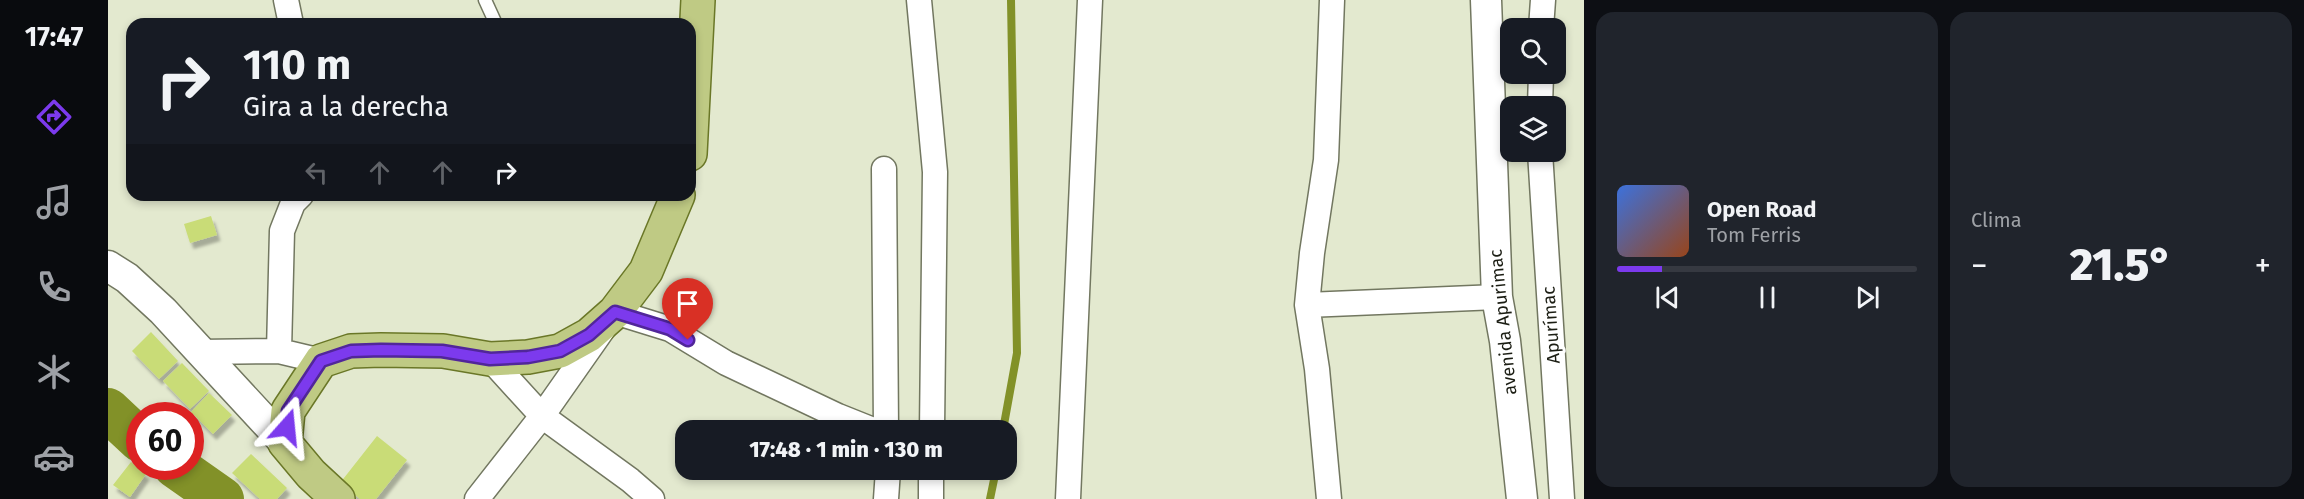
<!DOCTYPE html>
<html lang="es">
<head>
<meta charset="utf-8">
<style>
	:root { --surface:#171b24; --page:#20242c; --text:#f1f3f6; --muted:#9ea1a6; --line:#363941; --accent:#7c3aed }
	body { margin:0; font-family:"Fira Sans",sans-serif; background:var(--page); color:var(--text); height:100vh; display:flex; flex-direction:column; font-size:22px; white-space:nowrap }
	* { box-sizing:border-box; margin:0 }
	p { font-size:20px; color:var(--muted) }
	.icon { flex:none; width:33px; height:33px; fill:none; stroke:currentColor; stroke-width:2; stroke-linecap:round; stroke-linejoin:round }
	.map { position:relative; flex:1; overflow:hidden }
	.sheet { display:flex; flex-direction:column; gap:12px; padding:12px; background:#0d0f14; width:720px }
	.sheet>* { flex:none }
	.top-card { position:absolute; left:18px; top:18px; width:570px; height:183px; border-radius:18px; box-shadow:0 3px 9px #0003; background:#171b24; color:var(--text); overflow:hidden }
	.tools { position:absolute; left:1392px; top:18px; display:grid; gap:12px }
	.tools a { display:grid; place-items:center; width:66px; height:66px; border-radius:12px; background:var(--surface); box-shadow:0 3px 9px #0003; font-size:30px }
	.speed { position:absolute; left:18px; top:402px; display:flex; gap:12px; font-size:30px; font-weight:700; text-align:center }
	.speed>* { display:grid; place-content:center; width:78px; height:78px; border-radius:50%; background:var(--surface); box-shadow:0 3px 9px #0003; line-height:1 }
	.speed .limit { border:9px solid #d22; background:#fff; color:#111 }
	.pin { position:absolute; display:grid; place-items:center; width:51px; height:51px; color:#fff; margin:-62px -26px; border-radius:50% 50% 50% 0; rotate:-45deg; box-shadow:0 0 6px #0007 }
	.pin .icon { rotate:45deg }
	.me { position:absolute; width:66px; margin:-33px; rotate:18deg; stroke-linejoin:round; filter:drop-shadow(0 0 4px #0008) }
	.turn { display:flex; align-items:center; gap:21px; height:126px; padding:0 18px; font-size:27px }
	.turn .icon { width:78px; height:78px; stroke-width:2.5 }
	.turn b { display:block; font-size:42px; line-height:51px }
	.lanes { display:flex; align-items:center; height:57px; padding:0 18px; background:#0003; justify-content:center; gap:30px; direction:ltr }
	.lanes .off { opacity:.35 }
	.big { font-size:45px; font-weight:800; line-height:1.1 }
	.sheet .tile { flex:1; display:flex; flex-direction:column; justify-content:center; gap:9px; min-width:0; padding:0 21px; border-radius:18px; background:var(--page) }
	.song { display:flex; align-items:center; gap:18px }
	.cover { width:72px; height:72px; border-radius:9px; background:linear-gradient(135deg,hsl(220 70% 55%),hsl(20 70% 35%)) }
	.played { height:6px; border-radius:3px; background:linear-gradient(90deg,var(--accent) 15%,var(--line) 15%) }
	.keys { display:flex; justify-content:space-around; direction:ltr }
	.heat { display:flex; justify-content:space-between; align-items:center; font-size:33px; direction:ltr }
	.sheet .tiles { flex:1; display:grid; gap:12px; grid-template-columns:repeat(2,1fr) }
	.trip { position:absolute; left:567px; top:420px; width:342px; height:60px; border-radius:18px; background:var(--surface); box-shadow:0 3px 9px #0003; font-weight:800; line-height:60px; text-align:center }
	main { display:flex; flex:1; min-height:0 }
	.tab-bar { display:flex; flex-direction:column; width:108px; justify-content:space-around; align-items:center; background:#090b0e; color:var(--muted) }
	.tab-bar .icon { width:42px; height:42px }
	.tab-bar .current { color:var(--accent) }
	.tab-bar b { font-size:27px; color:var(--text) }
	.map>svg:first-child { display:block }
</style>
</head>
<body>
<main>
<nav class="tab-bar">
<b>17:47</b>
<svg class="icon current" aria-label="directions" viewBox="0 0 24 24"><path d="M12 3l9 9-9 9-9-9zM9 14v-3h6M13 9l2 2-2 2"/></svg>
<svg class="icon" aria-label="music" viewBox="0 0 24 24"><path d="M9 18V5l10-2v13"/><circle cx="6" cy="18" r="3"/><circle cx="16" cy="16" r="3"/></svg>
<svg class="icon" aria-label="phone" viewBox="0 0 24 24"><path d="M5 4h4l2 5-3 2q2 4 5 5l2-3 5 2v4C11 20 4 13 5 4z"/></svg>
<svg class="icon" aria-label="climate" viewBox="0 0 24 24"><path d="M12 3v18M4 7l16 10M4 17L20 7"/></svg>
<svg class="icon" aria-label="car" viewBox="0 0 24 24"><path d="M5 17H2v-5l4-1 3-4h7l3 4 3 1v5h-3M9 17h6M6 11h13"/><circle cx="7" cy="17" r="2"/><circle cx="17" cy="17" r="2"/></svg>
</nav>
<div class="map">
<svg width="1476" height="499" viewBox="0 0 1476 499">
	<defs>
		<filter id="shadow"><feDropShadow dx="3.5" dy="6" stdDeviation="1.5" flood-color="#0004"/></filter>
	</defs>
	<rect width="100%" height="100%" fill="#e3e9cf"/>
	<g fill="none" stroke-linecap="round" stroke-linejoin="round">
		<path stroke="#829128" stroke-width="8" d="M 895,430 L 909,353 L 903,0
			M 882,499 L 888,470"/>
		<path stroke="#829128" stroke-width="44" d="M 0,410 L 32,440
			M 67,466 L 114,499"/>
	</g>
	<path fill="#c9dc77" filter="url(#shadow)" d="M 103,216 L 109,235 L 82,243 L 76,224 Z
		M 43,332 L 70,361 L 51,379 L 24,351 Z
		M 74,363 L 101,391 L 82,409 L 55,381 Z
		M 101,393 L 124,415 L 105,434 L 83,412 Z
		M 269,436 L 299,460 L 268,499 L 252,499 L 232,483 Z
		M 143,454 L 179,488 L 169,499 L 152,499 L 124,473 Z
		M 23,462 L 38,474 L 22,497 L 5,485 Z"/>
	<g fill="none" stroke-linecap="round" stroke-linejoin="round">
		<defs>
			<path id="service" d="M 377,0 L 388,24"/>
			<path id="minor" d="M 178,0 L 183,24
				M 811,0 L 827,172 L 824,430
				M 1433,28 L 1435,0
				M 1432,106 L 1433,74
				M 1432,152 L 1454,499
				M 776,169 L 778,430
				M 1199,305 L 1389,297
				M 171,351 L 174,231 L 185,203 L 193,195
				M 92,352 L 171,351 L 213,361
				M 382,359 L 434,416 L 522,480 L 544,499
				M 369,499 L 434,416 L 507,312 L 562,329 L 618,363 L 730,416 L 765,430
				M 778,499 L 780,470
				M 823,499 L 823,470
				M 960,499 L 982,0
				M 1221,499 L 1209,369 L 1199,305 L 1204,253 L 1218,160 L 1224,0"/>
			<path id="tertiary" d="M 1378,0 L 1389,297 L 1397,341 L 1414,499
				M 0,266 L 19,278 L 55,311 L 177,443"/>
			<path id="primary" d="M 582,154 L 590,0
				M 230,499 L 203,474 L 177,443 L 180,411 L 213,361 L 243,351 L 273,350 L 335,351 L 382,359 L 420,357 L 452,351 L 481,335 L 507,312 L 538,271 L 570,195"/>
		</defs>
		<use href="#service" stroke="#727760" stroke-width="15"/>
		<use href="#minor" stroke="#727760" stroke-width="27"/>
		<use href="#tertiary" stroke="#727760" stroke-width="33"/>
		<use href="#primary" stroke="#6a7727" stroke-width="36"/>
		<use href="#service" stroke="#fff" stroke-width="12"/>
		<use href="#minor" stroke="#fff" stroke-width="24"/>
		<use href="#tertiary" stroke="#fff" stroke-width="30"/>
		<use href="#primary" stroke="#bfca84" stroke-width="33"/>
	</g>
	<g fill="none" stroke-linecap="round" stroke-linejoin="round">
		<defs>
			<path id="route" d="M 179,427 L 180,411 L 213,361 L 243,351 L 273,350 L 334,351 L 382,359 L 420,357 L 452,351 L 481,335 L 507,312 L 562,329 L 580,340"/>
		</defs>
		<use href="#route" stroke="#51269a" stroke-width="15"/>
		<use href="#route" stroke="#7c3aed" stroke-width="10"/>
	</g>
	<g text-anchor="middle" stroke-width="6" stroke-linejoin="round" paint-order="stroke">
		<g font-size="18" fill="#1b1d13" stroke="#fff">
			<text transform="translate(1395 322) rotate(-96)" y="6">avenida Apurimac</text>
			<text transform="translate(1443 325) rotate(-94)" y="6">Apurímac</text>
		</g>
	</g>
</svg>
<div class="tools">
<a><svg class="icon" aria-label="search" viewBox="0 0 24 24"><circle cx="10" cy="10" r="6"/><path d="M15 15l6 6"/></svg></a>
<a><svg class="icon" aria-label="layers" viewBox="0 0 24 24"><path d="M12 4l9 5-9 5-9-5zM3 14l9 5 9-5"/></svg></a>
</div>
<div class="speed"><div class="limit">60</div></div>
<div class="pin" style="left:580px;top:340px;background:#d93025"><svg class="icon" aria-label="arrive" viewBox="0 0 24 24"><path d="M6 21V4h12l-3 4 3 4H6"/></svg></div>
<svg class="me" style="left:179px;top:427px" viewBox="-20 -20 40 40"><path d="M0-17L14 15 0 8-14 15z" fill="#7c3aed" stroke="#fff" stroke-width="4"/></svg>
<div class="trip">17:48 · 1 min · 130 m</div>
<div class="top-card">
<div class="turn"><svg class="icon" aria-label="right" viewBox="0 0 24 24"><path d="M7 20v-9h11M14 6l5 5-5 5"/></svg><div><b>110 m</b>Gira a la derecha</div></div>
<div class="lanes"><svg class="icon off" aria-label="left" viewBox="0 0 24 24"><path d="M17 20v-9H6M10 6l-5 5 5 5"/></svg><svg class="icon off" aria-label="ahead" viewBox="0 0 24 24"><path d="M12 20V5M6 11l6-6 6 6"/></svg><svg class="icon off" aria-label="ahead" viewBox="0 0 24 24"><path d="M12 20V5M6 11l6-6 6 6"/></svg><svg class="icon" aria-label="right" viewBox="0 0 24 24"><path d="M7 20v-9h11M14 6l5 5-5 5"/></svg></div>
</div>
</div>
<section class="sheet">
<div class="tiles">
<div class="tile">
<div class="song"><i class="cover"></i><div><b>Open Road</b><p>Tom Ferris</p></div></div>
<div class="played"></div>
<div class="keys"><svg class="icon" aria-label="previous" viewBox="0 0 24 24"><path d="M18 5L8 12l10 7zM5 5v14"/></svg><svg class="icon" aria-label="pause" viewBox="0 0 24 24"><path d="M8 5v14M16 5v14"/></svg><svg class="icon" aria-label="next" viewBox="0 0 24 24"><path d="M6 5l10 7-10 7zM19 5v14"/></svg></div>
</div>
<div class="tile"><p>Clima</p>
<div class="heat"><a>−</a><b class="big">21.5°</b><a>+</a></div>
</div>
</div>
</section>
</main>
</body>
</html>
